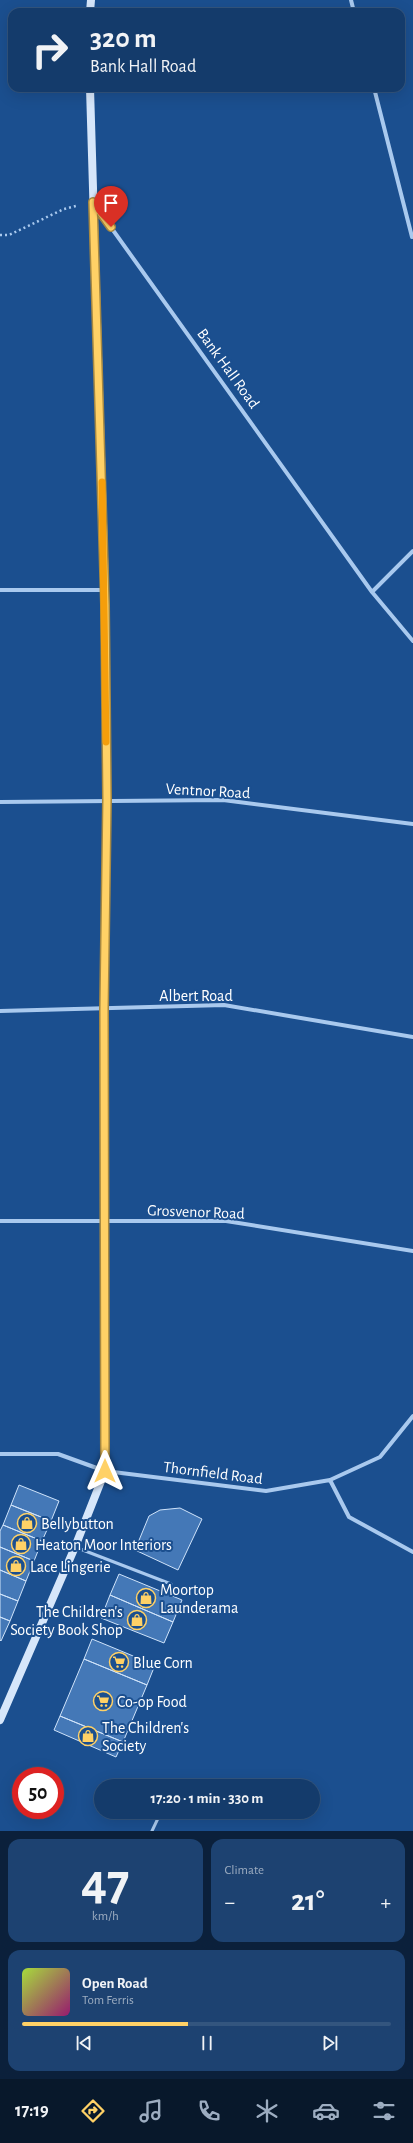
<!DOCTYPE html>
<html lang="en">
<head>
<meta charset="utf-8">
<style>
	:root { --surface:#143b6b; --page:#1d4271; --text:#f1f3f6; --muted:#9dadc1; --line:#33557e; --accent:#ffd166 }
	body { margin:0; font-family:"Alegreya Sans",sans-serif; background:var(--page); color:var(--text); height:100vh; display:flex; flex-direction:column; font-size:15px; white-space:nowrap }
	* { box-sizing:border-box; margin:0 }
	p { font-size:13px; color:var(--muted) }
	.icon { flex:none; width:22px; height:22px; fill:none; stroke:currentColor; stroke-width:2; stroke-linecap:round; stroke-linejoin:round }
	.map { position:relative; height:1831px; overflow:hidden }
	.sheet { display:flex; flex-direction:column; gap:8px; padding:8px; background:#0b203b; flex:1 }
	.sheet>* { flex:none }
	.guide { position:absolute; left:8px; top:8px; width:397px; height:84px; border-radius:12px; box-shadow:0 4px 16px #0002,0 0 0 1px var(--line); background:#143b6b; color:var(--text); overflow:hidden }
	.speed { position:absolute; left:12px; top:1767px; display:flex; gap:8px; font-size:20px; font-weight:700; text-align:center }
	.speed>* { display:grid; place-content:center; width:52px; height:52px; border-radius:50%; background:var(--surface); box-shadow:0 4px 16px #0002,0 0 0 1px var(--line); line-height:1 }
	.speed .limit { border:6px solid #d22; background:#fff; color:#111 }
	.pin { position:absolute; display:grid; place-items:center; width:34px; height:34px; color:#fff; margin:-41px -17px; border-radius:50% 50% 50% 0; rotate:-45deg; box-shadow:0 0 4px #0007 }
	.pin .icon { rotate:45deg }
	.me { position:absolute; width:44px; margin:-22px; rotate:0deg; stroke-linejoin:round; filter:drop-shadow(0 0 3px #0008) }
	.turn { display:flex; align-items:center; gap:14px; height:84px; padding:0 16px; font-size:18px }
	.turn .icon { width:52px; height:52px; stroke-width:2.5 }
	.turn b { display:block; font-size:28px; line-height:34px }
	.big { font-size:30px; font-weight:700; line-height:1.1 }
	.sheet .widget { flex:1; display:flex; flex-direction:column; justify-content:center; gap:6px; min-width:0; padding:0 14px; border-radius:12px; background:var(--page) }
	.sheet .dial { align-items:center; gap:0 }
	.dial b { font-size:52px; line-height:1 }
	.song { display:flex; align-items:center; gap:12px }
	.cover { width:48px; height:48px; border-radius:6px; background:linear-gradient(135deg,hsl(80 70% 55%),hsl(320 70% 35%)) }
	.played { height:4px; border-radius:2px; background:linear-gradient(90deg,var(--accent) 45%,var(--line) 45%) }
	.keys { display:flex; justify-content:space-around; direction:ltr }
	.heat { display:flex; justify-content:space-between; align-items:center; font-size:22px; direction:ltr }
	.sheet .tiles { flex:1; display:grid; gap:8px; grid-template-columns:1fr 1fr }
	.widget:last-child { grid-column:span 2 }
	.trip { position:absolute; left:94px; top:1779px; width:226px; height:40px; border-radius:20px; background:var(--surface); box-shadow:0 4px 16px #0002,0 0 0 1px var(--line); font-weight:700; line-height:40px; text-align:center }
	.tab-bar { display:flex; height:64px; justify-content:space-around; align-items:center; background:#08182b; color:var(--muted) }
	.tab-bar .icon { width:28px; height:28px }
	.tab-bar .selected { color:var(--accent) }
	.tab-bar b { font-size:18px; color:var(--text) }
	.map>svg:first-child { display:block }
</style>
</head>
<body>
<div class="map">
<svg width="413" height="1831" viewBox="0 0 413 1831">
	<rect width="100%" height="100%" fill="#1b4f8f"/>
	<path fill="#4478b7" stroke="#cfe3fa" d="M 19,1485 L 59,1501 L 51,1521 L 11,1505 Z
		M 11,1505 L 51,1521 L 42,1541 L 3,1525 Z
		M 180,1508 L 202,1519 L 178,1570 L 135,1550 L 149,1516 L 160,1510 Z
		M 3,1525 L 42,1541 L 34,1561 L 0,1547 L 0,1531 Z
		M 0,1547 L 34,1561 L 26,1581 L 0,1570 Z
		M 0,1570 L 26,1581 L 18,1601 L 0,1594 Z
		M 119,1574 L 182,1600 L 173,1622 L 110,1595 Z
		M 0,1594 L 18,1601 L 10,1621 L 0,1617 Z
		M 110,1595 L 173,1622 L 164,1643 L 101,1618 Z
		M 0,1617 L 10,1621 L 1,1641 L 0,1640 Z
		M 92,1639 L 155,1665 L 147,1685 L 84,1659 Z
		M 84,1659 L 147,1685 L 123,1742 L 60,1716 Z
		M 60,1716 L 123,1742 L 116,1757 L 54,1730 Z"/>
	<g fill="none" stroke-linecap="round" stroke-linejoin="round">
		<path stroke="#a9c9ee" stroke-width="2.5" stroke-dasharray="2 3" stroke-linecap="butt" d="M 0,235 L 9,235 L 64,209 L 76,206"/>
		<path stroke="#a9c9ee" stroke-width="3" d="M 75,1547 L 171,1584
			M 174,1786 L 175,1785
			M 152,1831 L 161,1812"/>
		<path stroke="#a9c9ee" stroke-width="4" d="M 351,0 L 354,12
			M 374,88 L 412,237
			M 95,205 L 372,592 L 413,641
			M 0,590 L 105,590
			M 372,592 L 413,551
			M 0,802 L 223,800 L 413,824
			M 0,1011 L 224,1005 L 413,1037
			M 0,1221 L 226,1221 L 413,1251
			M 0,1454 L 58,1454 L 105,1471 L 266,1491 L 330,1480 L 380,1457 L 413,1416
			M 330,1480 L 349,1517 L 413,1552"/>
		<path stroke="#d6e6fa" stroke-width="8" d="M 90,12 L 91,0
			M 0,1720 L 75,1547 L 105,1471 L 104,1009 L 107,799 L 105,590 L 90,88"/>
	</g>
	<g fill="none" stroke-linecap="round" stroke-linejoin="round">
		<defs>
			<path id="route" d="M 105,1471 L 104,1009 L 107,799 L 105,605 L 93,202 L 111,227"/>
		</defs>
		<use href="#route" stroke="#a68842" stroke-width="10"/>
		<use href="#route" stroke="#ffd166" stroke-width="7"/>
		<path stroke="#f59e0b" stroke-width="7" d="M 102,482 L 106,742"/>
	</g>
	<defs>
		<symbol id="shop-ring" viewBox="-11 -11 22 22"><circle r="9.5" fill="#1b4f8f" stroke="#ffd166" stroke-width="1.5"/><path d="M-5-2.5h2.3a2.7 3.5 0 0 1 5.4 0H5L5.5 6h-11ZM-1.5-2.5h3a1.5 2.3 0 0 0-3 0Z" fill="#ffd166"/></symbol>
		<symbol id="supermarket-ring" viewBox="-11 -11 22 22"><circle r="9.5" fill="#1b4f8f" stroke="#ffd166" stroke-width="1.5"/><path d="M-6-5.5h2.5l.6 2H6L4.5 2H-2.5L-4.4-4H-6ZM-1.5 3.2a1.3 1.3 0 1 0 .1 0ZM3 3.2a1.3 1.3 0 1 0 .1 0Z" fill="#ffd166"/></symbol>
	</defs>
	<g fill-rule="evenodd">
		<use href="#shop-ring" x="16" y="1512" width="22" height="22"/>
		<use href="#shop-ring" x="10" y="1533" width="22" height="22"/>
		<use href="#shop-ring" x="5" y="1555" width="22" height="22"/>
		<use href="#shop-ring" x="135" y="1587" width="22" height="22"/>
		<use href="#shop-ring" x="126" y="1609" width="22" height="22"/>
		<use href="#supermarket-ring" x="108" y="1651" width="22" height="22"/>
		<use href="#supermarket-ring" x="92" y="1690" width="22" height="22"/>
		<use href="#shop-ring" x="77" y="1725" width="22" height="22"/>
	</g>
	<g text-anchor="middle" stroke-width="4" stroke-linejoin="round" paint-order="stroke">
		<g font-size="16" fill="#fff" stroke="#1b4f8f">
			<text transform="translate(229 368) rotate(54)" y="6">Bank Hall Road</text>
			<text transform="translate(208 790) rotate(3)" y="6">Ventnor Road</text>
			<text x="196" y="1001">Albert Road</text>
			<text transform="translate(196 1211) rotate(2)" y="6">Grosvenor Road</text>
			<text transform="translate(213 1472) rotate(7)" y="6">Thornfield Road</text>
		</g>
		<g font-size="16" fill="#fff" stroke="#1b4f8f" text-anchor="start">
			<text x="41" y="1529">Bellybutton</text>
			<text x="35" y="1550">Heaton Moor Interiors</text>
			<text x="30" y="1572">Lace Lingerie</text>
			<text x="160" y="1595">Moortop<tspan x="160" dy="18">Launderama</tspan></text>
			<text x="123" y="1617" text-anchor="end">The Children's<tspan x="123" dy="18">Society Book Shop</tspan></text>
			<text x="133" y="1668">Blue Corn</text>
			<text x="117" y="1707">Co-op Food</text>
			<text x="102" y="1733">The Children's<tspan x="102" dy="18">Society</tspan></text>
		</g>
	</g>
</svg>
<div class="speed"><div class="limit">50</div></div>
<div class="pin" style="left:111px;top:227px;background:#d93025"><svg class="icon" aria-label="arrive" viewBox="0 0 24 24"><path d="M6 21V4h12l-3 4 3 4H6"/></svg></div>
<svg class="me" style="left:105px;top:1471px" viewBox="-20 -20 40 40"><path d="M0-17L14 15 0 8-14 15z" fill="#ffd166" stroke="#fff" stroke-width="4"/></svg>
<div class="trip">17:20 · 1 min · 330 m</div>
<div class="guide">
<div class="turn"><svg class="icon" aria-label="right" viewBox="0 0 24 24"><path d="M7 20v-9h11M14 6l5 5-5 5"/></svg><div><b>320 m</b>Bank Hall Road</div></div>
</div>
</div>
<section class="sheet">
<div class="tiles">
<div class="widget dial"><b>47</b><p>km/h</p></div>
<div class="widget"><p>Climate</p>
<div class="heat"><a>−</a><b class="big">21°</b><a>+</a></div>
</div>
<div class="widget">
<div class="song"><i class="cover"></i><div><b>Open Road</b><p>Tom Ferris</p></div></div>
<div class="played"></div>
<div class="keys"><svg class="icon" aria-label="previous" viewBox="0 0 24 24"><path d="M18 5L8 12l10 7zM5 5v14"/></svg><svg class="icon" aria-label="pause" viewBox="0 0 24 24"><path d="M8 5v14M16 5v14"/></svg><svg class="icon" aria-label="next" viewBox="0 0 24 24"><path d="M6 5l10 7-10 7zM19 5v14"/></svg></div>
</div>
</div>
</section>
<nav class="tab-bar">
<b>17:19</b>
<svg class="icon selected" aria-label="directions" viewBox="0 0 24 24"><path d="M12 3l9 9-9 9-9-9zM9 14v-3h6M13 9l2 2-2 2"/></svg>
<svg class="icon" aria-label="music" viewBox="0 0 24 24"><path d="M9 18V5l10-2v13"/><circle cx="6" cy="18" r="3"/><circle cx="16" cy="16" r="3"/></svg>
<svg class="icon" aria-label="phone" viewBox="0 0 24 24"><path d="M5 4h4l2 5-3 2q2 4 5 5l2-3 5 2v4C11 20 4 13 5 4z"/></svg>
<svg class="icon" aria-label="climate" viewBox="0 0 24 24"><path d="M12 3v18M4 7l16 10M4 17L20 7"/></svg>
<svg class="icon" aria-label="car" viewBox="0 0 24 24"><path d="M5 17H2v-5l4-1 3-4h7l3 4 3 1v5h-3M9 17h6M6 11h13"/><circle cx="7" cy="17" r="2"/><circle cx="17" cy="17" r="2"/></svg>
<svg class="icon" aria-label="filters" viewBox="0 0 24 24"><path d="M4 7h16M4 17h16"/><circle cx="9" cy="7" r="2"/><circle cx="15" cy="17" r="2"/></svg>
</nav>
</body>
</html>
